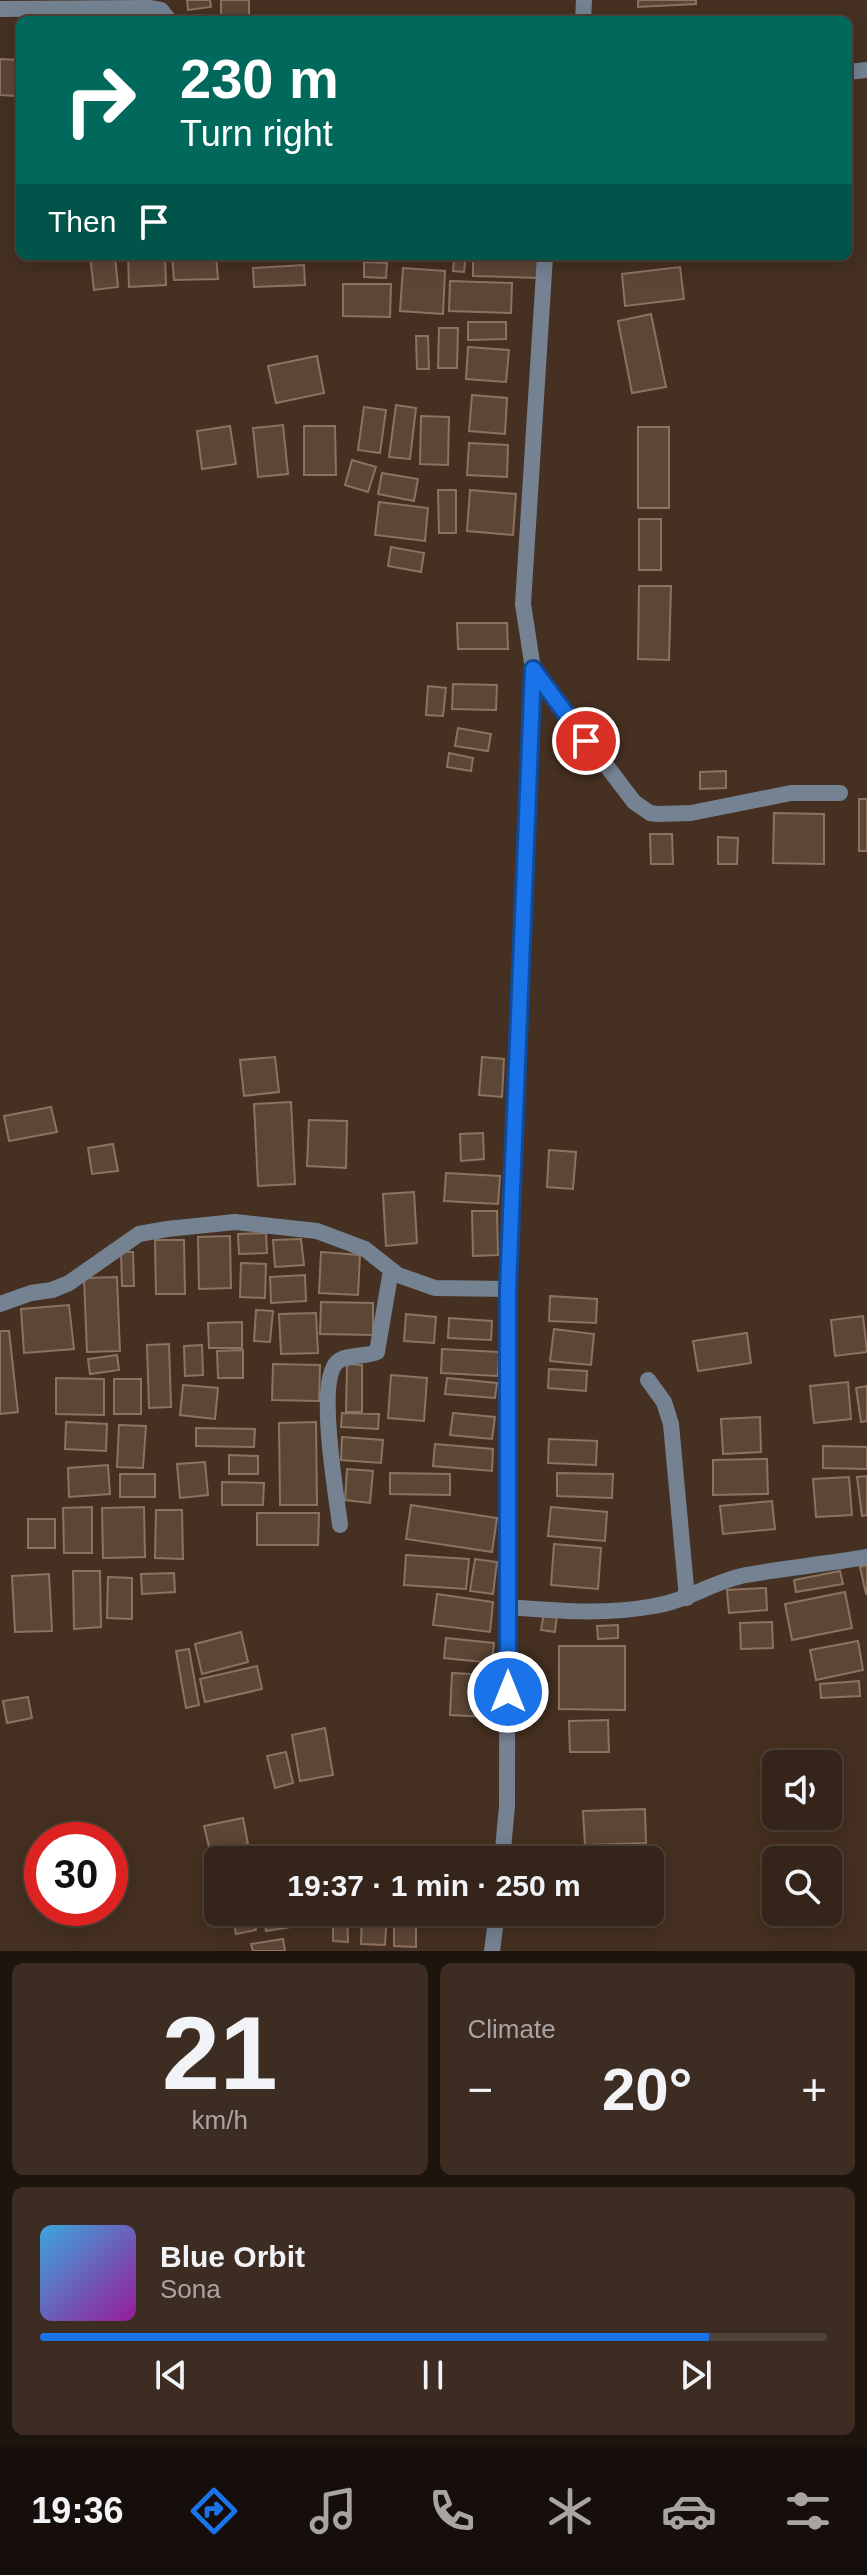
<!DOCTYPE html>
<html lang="en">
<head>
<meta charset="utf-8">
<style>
	:root { --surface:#342419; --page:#3c2c22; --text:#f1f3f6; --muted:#a9a4a2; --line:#4e4138; --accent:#1a73e8 }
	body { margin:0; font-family:Helvetica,sans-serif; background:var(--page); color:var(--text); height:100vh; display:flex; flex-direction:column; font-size:30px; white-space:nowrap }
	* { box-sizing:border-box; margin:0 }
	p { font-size:26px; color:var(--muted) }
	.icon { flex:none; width:44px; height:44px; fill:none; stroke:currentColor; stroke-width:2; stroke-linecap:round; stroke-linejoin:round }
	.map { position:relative; height:1951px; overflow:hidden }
	.drawer { display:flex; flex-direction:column; gap:12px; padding:12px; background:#1d140e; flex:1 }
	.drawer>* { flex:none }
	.top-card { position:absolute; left:16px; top:16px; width:836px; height:244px; border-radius:12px; box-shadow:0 4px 20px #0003,0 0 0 2px var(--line); background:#00695c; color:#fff; overflow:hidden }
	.fabs { position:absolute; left:762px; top:1750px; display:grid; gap:16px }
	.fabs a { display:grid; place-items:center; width:80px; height:80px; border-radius:12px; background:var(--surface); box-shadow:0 4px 20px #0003,0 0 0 2px var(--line); font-size:40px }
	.speed { position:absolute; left:24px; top:1822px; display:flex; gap:16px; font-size:40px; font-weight:700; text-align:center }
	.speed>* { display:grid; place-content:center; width:104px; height:104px; border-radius:50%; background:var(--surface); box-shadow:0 4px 20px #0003,0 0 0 2px var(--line); line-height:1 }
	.speed .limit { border:12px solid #d22; background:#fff; color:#111 }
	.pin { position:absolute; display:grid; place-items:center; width:68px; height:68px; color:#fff; margin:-34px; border:4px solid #fff; border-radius:50%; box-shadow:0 2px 8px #0007 }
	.me { position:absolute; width:88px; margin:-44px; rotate:0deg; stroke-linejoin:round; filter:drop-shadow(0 0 6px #0008) }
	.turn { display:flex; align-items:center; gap:28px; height:168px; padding:0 32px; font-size:36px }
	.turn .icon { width:104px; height:104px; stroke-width:2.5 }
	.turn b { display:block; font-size:56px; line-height:68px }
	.then { display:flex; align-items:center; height:76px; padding:0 32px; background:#0003; gap:16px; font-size:30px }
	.big { font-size:60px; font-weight:700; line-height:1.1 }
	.drawer .tile { flex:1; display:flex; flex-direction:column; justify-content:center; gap:12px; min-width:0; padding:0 28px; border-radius:12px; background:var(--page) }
	.drawer .dial { align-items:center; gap:0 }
	.dial b { font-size:104px; line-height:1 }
	.song { display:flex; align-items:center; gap:24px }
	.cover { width:96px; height:96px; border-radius:12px; background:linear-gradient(135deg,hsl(200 70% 55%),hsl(300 70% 35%)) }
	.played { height:8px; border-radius:4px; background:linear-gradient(90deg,var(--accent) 85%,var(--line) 85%) }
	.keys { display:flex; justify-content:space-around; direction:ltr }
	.heat { display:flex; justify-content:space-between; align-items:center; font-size:44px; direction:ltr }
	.drawer .tiles { flex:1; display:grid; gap:12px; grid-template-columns:1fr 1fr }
	.tile:last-child { grid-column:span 2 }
	.trip { position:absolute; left:204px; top:1846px; width:460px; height:80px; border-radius:12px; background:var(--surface); box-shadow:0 4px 20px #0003,0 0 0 2px var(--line); font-weight:700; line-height:80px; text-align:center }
	.tabs { display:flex; height:128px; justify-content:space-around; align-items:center; background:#150e0a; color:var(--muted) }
	.tabs .icon { width:56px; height:56px }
	.tabs .active { color:var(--accent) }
	.tabs b { font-size:36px; color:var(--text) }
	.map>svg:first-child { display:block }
</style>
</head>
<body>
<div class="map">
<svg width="867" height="1951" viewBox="0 0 867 1951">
	<rect width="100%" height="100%" fill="#453021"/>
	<path fill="#5c4636" stroke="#8b7362" stroke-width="2" d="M 187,0 L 210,0 L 211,7 L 188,10 Z
		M 221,0 L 249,0 L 249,16 L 221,16 Z
		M 638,0 L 696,0 L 696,4 L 638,7 Z
		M 0,59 L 18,60 L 15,96 L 0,95 Z
		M 90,256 L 115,256 L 118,287 L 94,290 Z
		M 128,256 L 165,256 L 166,285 L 129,287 Z
		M 172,256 L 216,256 L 218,279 L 174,280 Z
		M 241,256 L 314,256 L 314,259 L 241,259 Z
		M 454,256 L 466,256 L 464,272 L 453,271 Z
		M 473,256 L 539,256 L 539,278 L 473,276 Z
		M 364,262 L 387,263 L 386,278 L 364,277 Z
		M 304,265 L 305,285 L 254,287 L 253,268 Z
		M 680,267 L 684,299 L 625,306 L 622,274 Z
		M 403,268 L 445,271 L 443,314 L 400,311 Z
		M 450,281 L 512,283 L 511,313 L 449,311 Z
		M 343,284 L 391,284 L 390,317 L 343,316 Z
		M 651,314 L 666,387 L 632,393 L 618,321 Z
		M 468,322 L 506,322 L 506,339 L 468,340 Z
		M 439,328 L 458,328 L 457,368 L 438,368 Z
		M 416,336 L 428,336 L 429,369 L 417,369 Z
		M 468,347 L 509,350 L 506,382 L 466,379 Z
		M 317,356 L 324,393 L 276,403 L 268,366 Z
		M 472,395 L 507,398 L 505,434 L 469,431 Z
		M 396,405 L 416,408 L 410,459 L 389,457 Z
		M 364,407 L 386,410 L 380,453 L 358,450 Z
		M 421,416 L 449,417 L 448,465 L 420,464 Z
		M 283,425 L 288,474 L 258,477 L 253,428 Z
		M 230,426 L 236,464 L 202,469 L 197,431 Z
		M 304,426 L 335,426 L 336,475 L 304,475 Z
		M 638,427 L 669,427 L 669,508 L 638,508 Z
		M 469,443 L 508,445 L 507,477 L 467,475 Z
		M 352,460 L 376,467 L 368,492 L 345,485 Z
		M 382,473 L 418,479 L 414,501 L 378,494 Z
		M 438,490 L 456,490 L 456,533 L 439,533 Z
		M 470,490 L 516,494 L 513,535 L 467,531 Z
		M 379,502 L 428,508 L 425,541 L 375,535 Z
		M 639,519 L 661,519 L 661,570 L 639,570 Z
		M 391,547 L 424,553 L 421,572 L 388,566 Z
		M 639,586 L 671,586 L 669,660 L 638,659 Z
		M 457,623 L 507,623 L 508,649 L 458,649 Z
		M 453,684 L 497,685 L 496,710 L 452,709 Z
		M 428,686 L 446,688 L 443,716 L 426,715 Z
		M 458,728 L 491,734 L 488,751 L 455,746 Z
		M 449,753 L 473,758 L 471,771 L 447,767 Z
		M 726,771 L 726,788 L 700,789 L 700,772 Z
		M 859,799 L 867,799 L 867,851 L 859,851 Z
		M 774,813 L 824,814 L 824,864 L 773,863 Z
		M 650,834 L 672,834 L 673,864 L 651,864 Z
		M 718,837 L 738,838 L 737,864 L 718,864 Z
		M 275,1057 L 279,1092 L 244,1096 L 240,1060 Z
		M 482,1057 L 504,1059 L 502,1097 L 479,1095 Z
		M 291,1102 L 295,1184 L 258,1186 L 254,1104 Z
		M 51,1107 L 57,1132 L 9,1141 L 4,1116 Z
		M 309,1120 L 347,1121 L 346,1168 L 307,1166 Z
		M 483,1133 L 484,1159 L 461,1161 L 460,1134 Z
		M 113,1144 L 118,1171 L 92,1174 L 88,1148 Z
		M 549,1150 L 576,1152 L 573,1189 L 547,1187 Z
		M 446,1173 L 500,1176 L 498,1204 L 444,1201 Z
		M 414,1192 L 417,1243 L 386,1246 L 383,1194 Z
		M 472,1211 L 497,1211 L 498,1255 L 473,1256 Z
		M 266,1233 L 267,1253 L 239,1254 L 238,1234 Z
		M 230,1236 L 231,1288 L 199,1289 L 198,1237 Z
		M 301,1239 L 304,1265 L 275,1267 L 273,1240 Z
		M 155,1240 L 184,1240 L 185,1294 L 156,1294 Z
		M 121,1252 L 133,1252 L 134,1286 L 122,1286 Z
		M 321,1252 L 360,1255 L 358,1295 L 319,1293 Z
		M 241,1263 L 266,1264 L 265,1298 L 240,1297 Z
		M 305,1275 L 306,1301 L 271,1303 L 270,1277 Z
		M 117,1277 L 120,1351 L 87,1352 L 84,1278 Z
		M 550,1296 L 597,1299 L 596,1323 L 549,1321 Z
		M 321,1302 L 373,1303 L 373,1335 L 320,1334 Z
		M 69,1305 L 74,1349 L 24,1353 L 21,1309 Z
		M 256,1310 L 273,1311 L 270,1342 L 254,1341 Z
		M 316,1313 L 318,1353 L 281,1354 L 279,1314 Z
		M 406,1314 L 436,1317 L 434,1343 L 404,1341 Z
		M 863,1316 L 867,1352 L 835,1356 L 831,1320 Z
		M 449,1318 L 492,1321 L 491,1340 L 448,1338 Z
		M 242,1322 L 242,1348 L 209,1348 L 208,1323 Z
		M 554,1329 L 594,1334 L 591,1365 L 550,1361 Z
		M 0,1331 L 9,1331 L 18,1412 L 0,1414 Z
		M 747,1333 L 751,1363 L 698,1371 L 693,1341 Z
		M 169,1344 L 171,1407 L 149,1408 L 147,1345 Z
		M 202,1345 L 203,1375 L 185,1376 L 184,1346 Z
		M 442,1349 L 499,1352 L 498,1376 L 441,1373 Z
		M 243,1350 L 243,1378 L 218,1378 L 217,1351 Z
		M 117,1355 L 119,1370 L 90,1374 L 88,1359 Z
		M 273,1364 L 320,1365 L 319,1401 L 272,1400 Z
		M 347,1364 L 362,1365 L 362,1412 L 346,1412 Z
		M 549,1369 L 587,1371 L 586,1391 L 548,1388 Z
		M 391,1375 L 427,1378 L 424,1421 L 388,1418 Z
		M 56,1378 L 104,1379 L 104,1415 L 56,1414 Z
		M 447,1378 L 497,1383 L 495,1398 L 445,1394 Z
		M 114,1379 L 141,1379 L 141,1414 L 114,1414 Z
		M 848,1382 L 851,1419 L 814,1423 L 810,1386 Z
		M 183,1385 L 218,1388 L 215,1419 L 180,1415 Z
		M 867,1386 L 867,1421 L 861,1422 L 856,1388 Z
		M 342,1413 L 379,1414 L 378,1429 L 341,1427 Z
		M 453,1413 L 495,1417 L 492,1439 L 450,1435 Z
		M 760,1417 L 761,1452 L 723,1454 L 721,1419 Z
		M 66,1422 L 107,1424 L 106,1451 L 65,1449 Z
		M 316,1422 L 317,1505 L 280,1505 L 279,1423 Z
		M 119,1425 L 146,1426 L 143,1468 L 117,1467 Z
		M 196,1428 L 255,1429 L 254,1447 L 196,1446 Z
		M 342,1437 L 383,1440 L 381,1463 L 341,1460 Z
		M 549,1439 L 597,1441 L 596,1465 L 548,1463 Z
		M 435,1444 L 493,1449 L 492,1471 L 433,1466 Z
		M 823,1446 L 867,1447 L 867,1469 L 823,1468 Z
		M 229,1455 L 258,1456 L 258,1474 L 229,1474 Z
		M 767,1459 L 768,1494 L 713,1495 L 713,1460 Z
		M 205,1462 L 208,1495 L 180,1498 L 177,1464 Z
		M 108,1465 L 110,1494 L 69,1497 L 68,1468 Z
		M 347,1469 L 373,1471 L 370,1503 L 345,1500 Z
		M 390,1473 L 450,1474 L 450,1495 L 390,1494 Z
		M 557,1473 L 613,1474 L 612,1498 L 557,1496 Z
		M 120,1474 L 155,1474 L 155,1497 L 120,1497 Z
		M 867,1476 L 867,1515 L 862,1516 L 857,1477 Z
		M 849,1477 L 852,1515 L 816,1517 L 813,1479 Z
		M 222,1482 L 264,1483 L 263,1505 L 222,1505 Z
		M 772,1501 L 775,1529 L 723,1534 L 720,1506 Z
		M 411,1505 L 497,1518 L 492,1552 L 406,1539 Z
		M 92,1507 L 92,1553 L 64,1553 L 63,1508 Z
		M 144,1507 L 145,1557 L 103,1558 L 102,1508 Z
		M 551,1507 L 607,1512 L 605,1541 L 548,1536 Z
		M 156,1510 L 182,1510 L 183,1559 L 155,1558 Z
		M 257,1513 L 319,1513 L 318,1545 L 257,1545 Z
		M 28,1519 L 55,1519 L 55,1548 L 28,1548 Z
		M 554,1544 L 601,1548 L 598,1589 L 551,1585 Z
		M 406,1555 L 469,1559 L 466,1589 L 404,1585 Z
		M 475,1559 L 497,1562 L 493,1594 L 470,1591 Z
		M 867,1565 L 867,1594 L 866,1594 L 860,1567 Z
		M 73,1571 L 100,1571 L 101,1627 L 74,1629 Z
		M 840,1571 L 843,1584 L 796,1592 L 794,1580 Z
		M 174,1573 L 175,1592 L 142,1594 L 141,1574 Z
		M 49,1574 L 52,1631 L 15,1632 L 12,1576 Z
		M 108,1577 L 132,1578 L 132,1619 L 107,1618 Z
		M 766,1588 L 767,1610 L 729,1613 L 727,1590 Z
		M 845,1592 L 852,1628 L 792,1640 L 785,1604 Z
		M 437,1594 L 493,1602 L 490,1632 L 433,1625 Z
		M 544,1612 L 557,1614 L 555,1632 L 541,1630 Z
		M 772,1622 L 773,1648 L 741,1649 L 740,1623 Z
		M 618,1625 L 618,1638 L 598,1639 L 597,1626 Z
		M 241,1632 L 248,1662 L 202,1674 L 195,1644 Z
		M 446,1638 L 494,1643 L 492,1663 L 444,1658 Z
		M 858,1641 L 863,1670 L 816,1680 L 810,1650 Z
		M 559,1646 L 625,1646 L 625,1710 L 559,1709 Z
		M 189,1649 L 199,1705 L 186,1708 L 176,1651 Z
		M 257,1666 L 262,1689 L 205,1702 L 200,1679 Z
		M 452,1673 L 489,1675 L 487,1717 L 450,1715 Z
		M 859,1681 L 860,1696 L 821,1698 L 820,1684 Z
		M 28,1697 L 32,1718 L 7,1723 L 3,1701 Z
		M 608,1720 L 609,1752 L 570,1752 L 569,1721 Z
		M 325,1728 L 333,1775 L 300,1781 L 292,1735 Z
		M 286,1752 L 293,1783 L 275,1788 L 267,1756 Z
		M 645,1809 L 646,1843 L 585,1845 L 583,1811 Z
		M 243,1818 L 248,1844 L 210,1851 L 204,1826 Z
		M 319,1846 L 321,1860 L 290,1860 L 289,1852 Z
		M 274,1851 L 276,1860 L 247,1860 L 246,1857 Z
		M 218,1863 L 218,1898 L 211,1900 L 204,1866 Z
		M 252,1912 L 256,1930 L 236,1934 L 232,1913 Z
		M 263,1912 L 288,1912 L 291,1927 L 266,1931 Z
		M 298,1912 L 324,1912 L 325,1916 L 299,1921 Z
		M 333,1912 L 347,1912 L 348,1942 L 333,1941 Z
		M 362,1912 L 387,1912 L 385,1945 L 361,1944 Z
		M 394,1916 L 416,1917 L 416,1947 L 394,1946 Z
		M 283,1939 L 285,1951 L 253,1951 L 251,1944 Z"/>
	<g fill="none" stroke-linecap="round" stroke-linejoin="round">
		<path stroke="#748292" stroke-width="16" d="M 0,9 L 149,8 L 161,10 L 169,20
			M 583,20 L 584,0
			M 848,72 L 867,70
			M 533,669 L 634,802 L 650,813 L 658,814 L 691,813 L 791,793 L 840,793
			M 0,1304 L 31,1293 L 52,1290 L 69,1283 L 139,1234 L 167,1229 L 235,1222 L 317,1231 L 365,1249 L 398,1275 L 435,1288 L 508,1289
			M 648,1380 L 664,1402 L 671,1424 L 687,1598
			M 340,1525 C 337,1497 314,1374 340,1360 C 351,1354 366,1357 377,1352 L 391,1270
			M 508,1607 C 557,1611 606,1615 654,1606 C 687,1601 714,1581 746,1575 C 786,1568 827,1564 867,1557
			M 502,1860 L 507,1806 L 508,1289 L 533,669 L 523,604 L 545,256
			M 492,1951 L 497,1912"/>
	</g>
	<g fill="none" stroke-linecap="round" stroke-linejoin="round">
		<defs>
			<path id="route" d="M 508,1692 L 508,1289 L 533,669 L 586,741"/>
		</defs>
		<use href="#route" stroke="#114b97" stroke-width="20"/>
		<use href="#route" stroke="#1a73e8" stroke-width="14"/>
	</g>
</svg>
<div class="fabs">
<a><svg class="icon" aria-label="sound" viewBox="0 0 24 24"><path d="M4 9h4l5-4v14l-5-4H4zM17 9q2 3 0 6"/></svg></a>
<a><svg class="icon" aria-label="search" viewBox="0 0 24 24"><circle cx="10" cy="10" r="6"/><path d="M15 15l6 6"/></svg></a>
</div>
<div class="speed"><div class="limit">30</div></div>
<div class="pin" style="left:586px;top:741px;background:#d93025"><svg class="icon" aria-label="arrive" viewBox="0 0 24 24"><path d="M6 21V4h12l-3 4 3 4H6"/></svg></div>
<svg class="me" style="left:508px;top:1692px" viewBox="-20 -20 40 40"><circle r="17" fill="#1a73e8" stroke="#fff" stroke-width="3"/><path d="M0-11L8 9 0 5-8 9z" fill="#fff"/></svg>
<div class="trip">19:37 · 1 min · 250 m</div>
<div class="top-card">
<div class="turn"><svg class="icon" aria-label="right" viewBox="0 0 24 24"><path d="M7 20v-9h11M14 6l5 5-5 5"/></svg><div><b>230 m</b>Turn right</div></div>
<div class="then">Then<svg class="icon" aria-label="arrive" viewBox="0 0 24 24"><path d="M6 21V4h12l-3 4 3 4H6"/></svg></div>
</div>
</div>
<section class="drawer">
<div class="tiles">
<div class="tile dial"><b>21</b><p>km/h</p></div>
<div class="tile"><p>Climate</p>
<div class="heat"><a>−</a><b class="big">20°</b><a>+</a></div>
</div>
<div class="tile">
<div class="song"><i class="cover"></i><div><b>Blue Orbit</b><p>Sona</p></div></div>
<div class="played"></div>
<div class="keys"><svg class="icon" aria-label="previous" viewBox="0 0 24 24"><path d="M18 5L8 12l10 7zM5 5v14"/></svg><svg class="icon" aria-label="pause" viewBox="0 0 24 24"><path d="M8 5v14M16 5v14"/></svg><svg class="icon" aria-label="next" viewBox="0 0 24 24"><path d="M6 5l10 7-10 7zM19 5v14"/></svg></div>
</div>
</div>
</section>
<nav class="tabs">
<b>19:36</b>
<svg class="icon active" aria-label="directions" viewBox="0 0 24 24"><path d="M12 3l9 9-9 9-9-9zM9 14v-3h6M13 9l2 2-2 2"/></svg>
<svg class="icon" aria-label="music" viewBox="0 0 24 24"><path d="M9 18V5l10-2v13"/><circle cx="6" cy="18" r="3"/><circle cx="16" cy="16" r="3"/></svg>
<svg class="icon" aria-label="phone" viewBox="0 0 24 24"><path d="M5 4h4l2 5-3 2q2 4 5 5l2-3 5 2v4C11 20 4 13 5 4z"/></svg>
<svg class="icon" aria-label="climate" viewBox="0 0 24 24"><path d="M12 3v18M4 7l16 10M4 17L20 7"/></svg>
<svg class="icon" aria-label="car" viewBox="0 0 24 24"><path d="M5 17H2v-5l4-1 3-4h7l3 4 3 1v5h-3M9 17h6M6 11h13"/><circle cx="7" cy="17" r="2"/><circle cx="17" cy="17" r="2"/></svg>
<svg class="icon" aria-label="filters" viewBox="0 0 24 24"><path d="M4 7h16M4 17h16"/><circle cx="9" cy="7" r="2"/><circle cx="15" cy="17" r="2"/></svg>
</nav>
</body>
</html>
